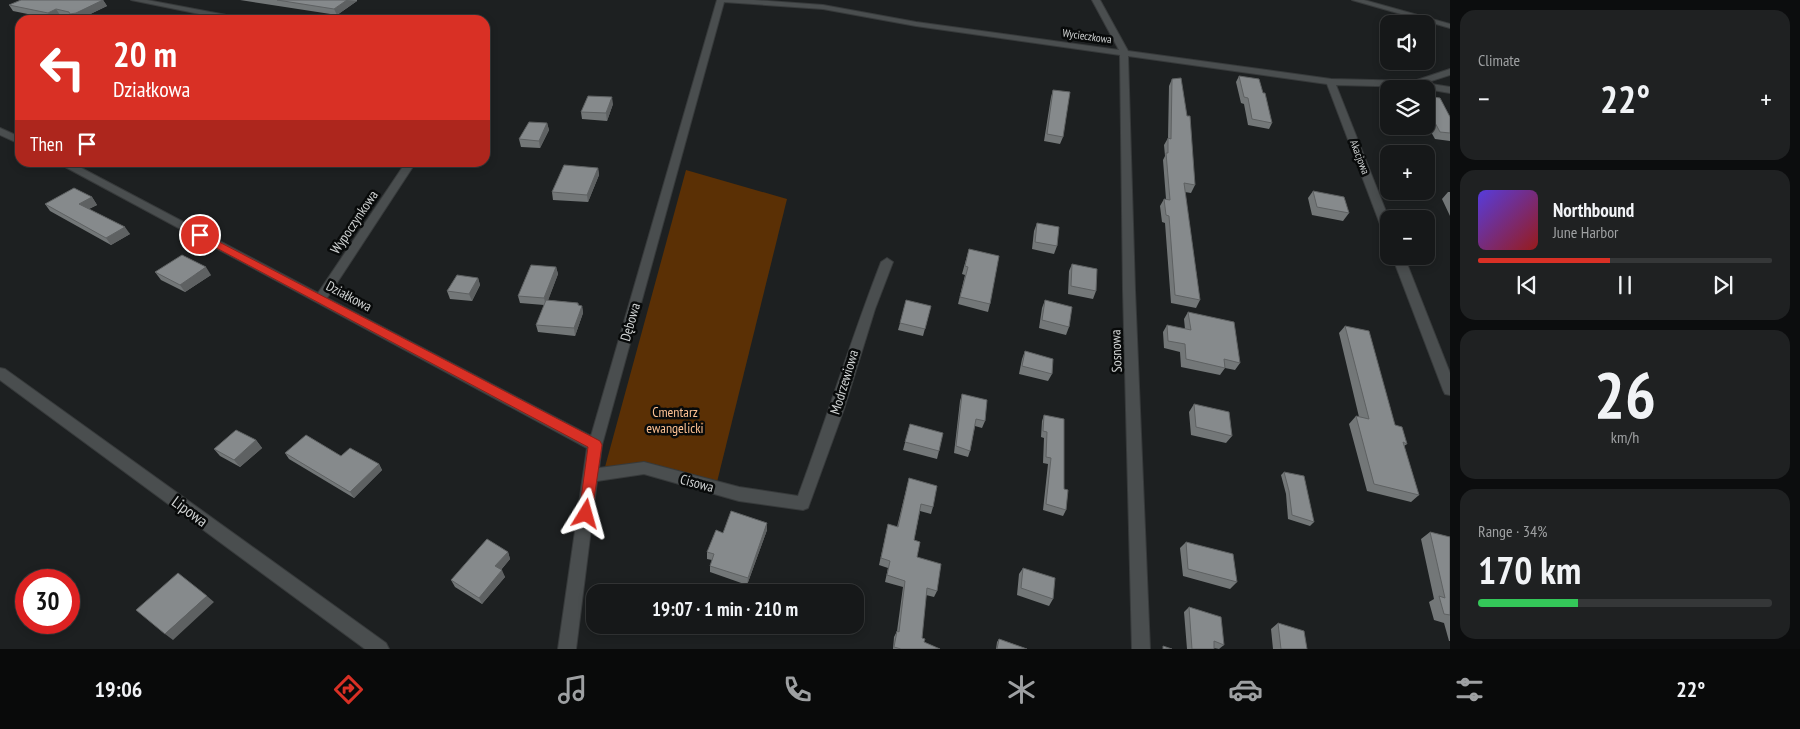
<!DOCTYPE html>
<html lang="en">
<head>
<meta charset="utf-8">
<style>
	:root { --surface:#161819; --page:#1f2122; --text:#f1f3f6; --muted:#9ea0a2; --line:#353738; --accent:#d93025 }
	body { margin:0; font-family:"PT Sans Narrow",sans-serif; background:var(--page); color:var(--text); height:100vh; display:flex; flex-direction:column; font-size:19px; white-space:nowrap }
	* { box-sizing:border-box; margin:0 }
	p { font-size:16px; color:var(--muted) }
	.icon { flex:none; width:28px; height:28px; fill:none; stroke:currentColor; stroke-width:2; stroke-linecap:round; stroke-linejoin:round }
	.map { position:relative; flex:1; overflow:hidden }
	.details { display:flex; flex-direction:column; gap:10px; padding:10px; background:#0c0d0e; width:350px }
	.details>* { flex:none }
	.top-card { position:absolute; left:15px; top:15px; width:475px; height:152px; border-radius:15px; box-shadow:0 2px 8px #0003,0 0 0 1px var(--line); background:#d93025; color:#fff; overflow:hidden }
	.buttons { position:absolute; left:1380px; top:15px; display:grid; gap:10px }
	.buttons a { display:grid; place-items:center; width:55px; height:55px; border-radius:10px; background:var(--surface); box-shadow:0 2px 8px #0003,0 0 0 1px var(--line); font-size:25px }
	.speed { position:absolute; left:15px; top:569px; display:flex; gap:10px; font-size:25px; font-weight:700; text-align:center }
	.speed>* { display:grid; place-content:center; width:65px; height:65px; border-radius:50%; background:var(--surface); box-shadow:0 2px 8px #0003,0 0 0 1px var(--line); line-height:1 }
	.speed .limit { border:8px solid #d22; background:#fff; color:#111 }
	.pin { position:absolute; display:grid; place-items:center; width:42px; height:42px; color:#fff; margin:-21px; border:2px solid #fff; border-radius:50%; box-shadow:0 1px 5px #0007 }
	.me { position:absolute; width:55px; margin:-28px; rotate:8deg; stroke-linejoin:round; filter:drop-shadow(0 0 4px #0008) }
	.turn { display:flex; align-items:center; gap:18px; height:105px; padding:0 15px; font-size:22px }
	.turn .icon { width:65px; height:65px; stroke-width:2.5 }
	.turn b { display:block; font-size:35px; line-height:42px }
	.then { display:flex; align-items:center; height:48px; padding:0 15px; background:#0003; gap:10px; font-size:19px }
	.big { font-size:38px; font-weight:600; line-height:1.1 }
	.details .tile { flex:1; display:flex; flex-direction:column; justify-content:center; gap:8px; min-width:0; padding:0 18px; border-radius:15px; background:var(--page) }
	.details .dial { align-items:center; gap:0 }
	.dial b { font-size:65px; line-height:1 }
	.song { display:flex; align-items:center; gap:15px }
	.cover { width:60px; height:60px; border-radius:8px; background:linear-gradient(135deg,hsl(250 70% 55%),hsl(0 70% 35%)) }
	.played { height:5px; border-radius:2px; background:linear-gradient(90deg,var(--accent) 45%,var(--line) 45%) }
	.keys { display:flex; justify-content:space-around; direction:ltr }
	.heat { display:flex; justify-content:space-between; align-items:center; font-size:28px; direction:ltr }
	.charge { height:8px; border-radius:4px; background:linear-gradient(90deg,#34c759 34%,var(--line) 0) }
	.trip { position:absolute; left:586px; top:584px; width:278px; height:50px; border-radius:15px; background:var(--surface); box-shadow:0 2px 8px #0003,0 0 0 1px var(--line); font-weight:600; line-height:50px; text-align:center }
	.dock { display:flex; height:80px; justify-content:space-around; align-items:center; background:#090a0a; color:var(--muted) }
	.dock .icon { width:35px; height:35px }
	.dock .active { color:var(--accent) }
	.dock b { font-size:22px; color:var(--text) }
	main { display:flex; flex:1; min-height:0 }
	.map>svg:first-child { display:block }
</style>
</head>
<body>
<main>
<div class="map">
<svg width="1450" height="649" viewBox="0 0 1450 649">
	<rect width="100%" height="100%" fill="#1d2021"/>
	<path fill="#5b3005" d="M 686,170 L 787,199 L 717,482 L 605,467 Z"/>
	<g fill="none" stroke-linecap="round" stroke-linejoin="round">
		<defs>
			<path id="street" d="M 131,0 L 147,0 L 242,18 L 246,20 L 229,20 Z
				M 717,0 L 754,0 L 823,5 L 916,22 L 1119,50 L 1092,0 L 1100,0 L 1128,51 L 1331,79 L 1414,81 L 1450,69 L 1450,75 L 1425,83 L 1450,87 L 1450,93 L 1415,87 L 1336,85 L 1389,219 L 1389,235 L 1383,232 L 1327,84 L 1128,56 L 1135,290 L 1150,649 L 1132,649 L 1123,290 L 1120,55 L 916,26 L 823,9 L 724,2 L 602,445 L 599,468 L 644,462 L 739,487 L 798,496 C 827,418 851,339 881,262 L 887,258 L 893,262 L 875,309 L 844,409 L 808,508 L 803,510 L 739,501 L 644,474 L 597,481 L 576,649 L 558,649 L 587,448 L 56,162 L 70,162 L 318,293 L 406,162 L 416,162 L 327,298 L 591,436 Z
				M 1352,0 L 1364,0 L 1450,24 L 1450,28 Z
				M 0,128 L 20,137 L 20,144 L 0,135 Z
				M 1392,256 L 1404,256 L 1450,373 L 1450,395 L 1445,394 L 1443,390 Z
				M 0,368 L 5,369 L 386,643 L 389,649 L 365,649 L 0,380 Z"/>
		</defs>
		<use href="#street" stroke="#373a3b" stroke-width="2"/>
		<use href="#street" fill="#4a4e4f" fill-rule="evenodd"/>
	</g>
	<path fill="#737778" d="M 103,0 L 107,6 L 80,19 L 77,20 L 74,20 L 72,18 L 60,15 L 52,19 L 13,11 L 9,5 Z
		M 240,0 L 357,0 L 357,1 L 337,15 Z
		M 1239,76 L 1272,123 L 1269,129 L 1248,125 L 1244,104 L 1241,103 L 1236,82 Z
		M 1172,79 L 1195,185 L 1191,193 L 1185,192 L 1200,300 L 1196,308 L 1171,303 L 1165,223 L 1162,222 L 1160,206 L 1164,199 L 1166,199 L 1163,160 L 1165,156 L 1164,145 L 1168,138 L 1169,86 Z
		M 1053,90 L 1063,137 L 1060,144 L 1044,141 L 1051,97 Z
		M 1426,96 L 1450,117 L 1450,141 L 1435,139 L 1426,123 Z
		M 613,104 L 607,121 L 582,119 L 581,112 Z
		M 547,123 L 549,130 L 540,148 L 521,147 L 519,139 Z
		M 598,168 L 599,175 L 588,202 L 553,200 L 552,192 Z
		M 1313,191 L 1349,213 L 1343,221 L 1312,215 L 1308,198 Z
		M 1448,192 L 1450,192 L 1450,216 L 1442,199 Z
		M 92,197 L 97,205 L 89,209 L 130,234 L 111,245 L 50,211 L 45,204 Z
		M 1037,223 L 1057,246 L 1054,254 L 1032,249 L 1034,231 Z
		M 969,249 L 990,304 L 988,312 L 958,304 L 965,275 L 962,274 Z
		M 1072,264 L 1096,291 L 1093,299 L 1068,294 L 1069,271 Z
		M 556,267 L 558,274 L 548,300 L 578,303 L 579,306 L 582,306 L 583,313 L 575,336 L 538,332 L 536,325 L 544,305 L 520,303 L 518,296 Z
		M 155,272 L 211,275 L 185,292 L 161,280 Z
		M 478,278 L 480,285 L 472,301 L 450,299 L 447,291 Z
		M 1045,300 L 1069,327 L 1066,335 L 1039,328 L 1042,308 Z
		M 931,306 L 923,336 L 898,330 L 900,323 Z
		M 1188,312 L 1240,363 L 1235,370 L 1225,368 L 1220,375 L 1181,367 L 1180,352 L 1164,348 L 1163,332 L 1167,325 L 1185,329 L 1184,319 Z
		M 1345,326 L 1395,425 L 1407,444 L 1404,446 L 1419,495 L 1411,502 L 1367,491 L 1349,424 L 1356,416 L 1359,417 L 1339,333 Z
		M 1025,351 L 1052,374 L 1048,381 L 1019,374 L 1022,359 Z
		M 962,394 L 985,421 L 982,428 L 975,426 L 970,451 L 968,457 L 954,453 L 960,401 Z
		M 1194,404 L 1232,436 L 1226,443 L 1191,435 L 1189,412 Z
		M 1044,415 L 1064,489 L 1066,510 L 1063,516 L 1043,510 L 1048,464 L 1043,463 L 1044,438 L 1041,437 L 1042,421 Z
		M 910,424 L 939,451 L 937,459 L 903,450 Z
		M 256,440 L 262,448 L 240,467 L 220,456 L 214,449 Z
		M 285,453 L 341,456 L 379,464 L 382,470 L 354,498 L 289,459 Z
		M 1284,472 L 1314,522 L 1310,526 L 1288,519 L 1286,494 L 1281,475 Z
		M 909,478 L 933,507 L 931,514 L 920,511 L 914,540 L 917,557 L 937,591 L 934,597 L 926,595 L 922,638 L 924,642 L 940,649 L 893,649 L 894,637 L 897,631 L 903,587 L 885,582 L 888,568 L 879,565 L 888,524 L 897,527 Z
		M 767,530 L 747,585 L 710,572 L 710,566 L 712,560 L 707,559 L 707,552 L 723,533 Z
		M 1430,532 L 1450,537 L 1450,641 L 1449,641 L 1444,623 L 1434,620 L 1429,602 L 1434,599 L 1421,539 Z
		M 1186,542 L 1237,582 L 1230,589 L 1183,576 L 1180,548 Z
		M 508,552 L 510,559 L 501,570 L 505,577 L 482,604 L 455,587 L 451,580 Z
		M 1023,568 L 1053,599 L 1049,606 L 1017,595 L 1019,574 Z
		M 1189,607 L 1224,645 L 1219,649 L 1214,648 L 1214,649 L 1187,649 L 1184,612 Z
		M 1278,623 L 1307,649 L 1273,649 L 1271,629 Z
		M 999,639 L 1027,649 L 996,649 L 997,642 Z"/>
	<path fill="#5e6162" d="M 103,0 L 107,6 L 80,19 L 74,20 L 70,14 Z
		M 347,0 L 357,1 L 337,15 L 334,9 Z
		M 56,9 L 60,15 L 52,19 L 48,13 Z
		M 612,97 L 613,104 L 607,121 L 606,113 Z
		M 547,123 L 549,130 L 540,148 L 539,141 Z
		M 598,168 L 599,175 L 588,202 L 587,195 Z
		M 92,197 L 97,205 L 84,211 L 79,204 Z
		M 125,227 L 130,234 L 111,245 L 106,238 Z
		M 206,267 L 211,275 L 185,292 L 180,285 Z
		M 556,267 L 558,274 L 546,306 L 544,298 Z
		M 478,278 L 480,285 L 472,301 L 469,294 Z
		M 582,306 L 583,313 L 575,336 L 574,328 Z
		M 256,440 L 262,448 L 240,467 L 234,460 Z
		M 379,464 L 382,470 L 354,498 L 350,492 Z
		M 767,523 L 767,530 L 747,585 L 748,578 Z
		M 508,552 L 510,559 L 498,573 L 495,566 Z
		M 502,570 L 505,577 L 482,604 L 479,598 Z
		M 207,596 L 214,602 L 173,640 L 165,634 Z"/>
	<path fill="#868a8c" stroke="#5e6162" d="M 21,0 L 103,0 L 76,13 L 70,14 L 69,12 L 56,9 L 48,13 L 9,5 Z
		M 277,0 L 347,0 L 334,9 Z
		M 1239,76 L 1259,79 L 1263,93 L 1265,93 L 1272,123 L 1252,119 L 1248,98 L 1244,97 Z
		M 1181,78 L 1187,116 L 1190,116 L 1195,185 L 1184,183 L 1200,300 L 1175,295 L 1169,216 L 1166,215 L 1164,199 L 1170,200 L 1166,153 L 1168,153 L 1168,138 L 1171,139 L 1172,79 Z
		M 1053,90 L 1070,92 L 1063,137 L 1047,134 Z
		M 588,96 L 612,97 L 606,113 L 581,112 Z
		M 1426,96 L 1440,98 L 1450,117 L 1450,133 L 1440,132 L 1426,106 Z
		M 529,122 L 547,123 L 539,141 L 519,139 Z
		M 564,165 L 598,168 L 587,195 L 552,192 Z
		M 74,188 L 92,197 L 79,204 L 125,227 L 106,238 L 45,204 Z
		M 1313,191 L 1344,197 L 1349,213 L 1317,207 Z
		M 1037,223 L 1059,227 L 1057,246 L 1035,242 Z
		M 969,249 L 999,256 L 990,304 L 960,297 L 968,267 L 965,266 Z
		M 182,255 L 206,267 L 180,285 L 155,272 Z
		M 1072,264 L 1097,269 L 1096,291 L 1071,286 Z
		M 531,265 L 556,267 L 544,298 L 518,296 Z
		M 457,275 L 478,278 L 469,294 L 447,291 Z
		M 546,300 L 578,303 L 578,305 L 582,306 L 574,328 L 536,325 Z
		M 906,300 L 931,306 L 925,329 L 900,323 Z
		M 1045,300 L 1072,307 L 1069,327 L 1042,320 Z
		M 1188,312 L 1234,322 L 1240,363 L 1224,359 L 1225,368 L 1186,359 L 1185,344 L 1168,341 L 1167,325 L 1191,330 Z
		M 1345,326 L 1369,331 L 1395,425 L 1402,427 L 1407,444 L 1403,442 L 1419,495 L 1374,484 L 1356,416 L 1369,419 Z
		M 1025,351 L 1053,359 L 1052,374 L 1022,366 Z
		M 962,394 L 987,400 L 985,421 L 976,419 L 970,451 L 956,446 Z
		M 1194,404 L 1229,412 L 1232,436 L 1196,427 Z
		M 1044,415 L 1064,419 L 1064,489 L 1068,490 L 1066,510 L 1046,504 L 1051,458 L 1046,457 L 1047,432 L 1043,431 Z
		M 910,424 L 943,433 L 939,451 L 905,442 Z
		M 236,430 L 256,440 L 234,460 L 214,449 Z
		M 306,435 L 341,456 L 350,448 L 379,464 L 350,492 L 285,453 Z
		M 1284,472 L 1304,476 L 1314,522 L 1292,515 L 1289,491 Z
		M 909,478 L 937,486 L 933,507 L 921,504 L 914,540 L 920,542 L 917,557 L 941,564 L 937,591 L 927,588 L 922,638 L 925,639 L 924,642 L 940,649 L 901,649 L 894,647 L 897,631 L 899,632 L 905,581 L 887,575 L 890,561 L 881,558 L 888,524 L 898,527 Z
		M 731,511 L 767,523 L 748,578 L 710,566 L 714,554 L 707,552 L 716,530 L 723,533 Z
		M 1430,532 L 1450,537 L 1450,615 L 1444,614 L 1439,596 L 1445,598 Z
		M 487,539 L 508,552 L 495,566 L 502,570 L 479,598 L 451,580 Z
		M 1186,542 L 1233,554 L 1237,582 L 1188,569 Z
		M 1023,568 L 1055,578 L 1053,599 L 1021,588 Z
		M 178,573 L 207,596 L 165,634 L 136,610 Z
		M 1189,607 L 1221,617 L 1224,645 L 1214,641 L 1214,649 L 1192,649 Z
		M 1278,623 L 1304,631 L 1307,649 L 1281,649 Z
		M 999,639 L 1027,649 L 997,649 Z
		M 1163,646 L 1172,649 L 1163,649 Z"/>
	<path fill="#d93025" stroke="#8d1f18" d="M 200,232 L 600,441 L 602,445 L 591,519 L 586,521 L 581,519 L 579,514 L 588,447 L 196,237 L 195,235 Z"/>
	<g text-anchor="middle" stroke-width="5" stroke-linejoin="round" paint-order="stroke">
		<g font-size="11" fill="#d0d3d3" stroke="#080a0a">
			<text transform="translate(1087 36) rotate(8)" y="4">Wycieczkowa</text>
			<text transform="translate(1360 157) rotate(69)" y="4">Akacjowa</text>
		</g>
		<g font-size="14" fill="#d0d3d3" stroke="#080a0a">
			<text transform="translate(354 222) rotate(-56)" y="5">Wypoczynkowa</text>
			<text transform="translate(349 296) rotate(28)" y="5">Działkowa</text>
			<text transform="translate(630 322) rotate(-74)" y="5">Dębowa</text>
			<text transform="translate(1116 351) rotate(-92)" y="5">Sosnowa</text>
			<text transform="translate(844 382) rotate(-73)" y="5">Modrzewiowa</text>
			<text transform="translate(697 483) rotate(15)" y="5">Cisowa</text>
		</g>
		<g font-size="14" fill="#fdc193" stroke="#080a0a">
			<text x="675" y="417">Cmentarz<tspan x="675" dy="16">ewangelicki</tspan></text>
		</g>
		<g font-size="16" fill="#d0d3d3" stroke="#080a0a">
			<text transform="translate(190 511) rotate(36)" y="6">Lipowa</text>
		</g>
	</g>
</svg>
<div class="buttons">
<a><svg class="icon" aria-label="sound" viewBox="0 0 24 24"><path d="M4 9h4l5-4v14l-5-4H4zM17 9q2 3 0 6"/></svg></a>
<a><svg class="icon" aria-label="layers" viewBox="0 0 24 24"><path d="M12 4l9 5-9 5-9-5zM3 14l9 5 9-5"/></svg></a>
<a>+</a>
<a>−</a>
</div>
<div class="speed"><div class="limit">30</div></div>
<div class="pin" style="left:200px;top:235px;background:#d93025"><svg class="icon" aria-label="arrive" viewBox="0 0 24 24"><path d="M6 21V4h12l-3 4 3 4H6"/></svg></div>
<svg class="me" style="left:586px;top:514px" viewBox="-20 -20 40 40"><path d="M0-17L14 15 0 8-14 15z" fill="#d93025" stroke="#fff" stroke-width="4"/></svg>
<div class="trip">19:07 · 1 min · 210 m</div>
<div class="top-card">
<div class="turn"><svg class="icon" aria-label="left" viewBox="0 0 24 24"><path d="M17 20v-9H6M10 6l-5 5 5 5"/></svg><div><b>20 m</b>Działkowa</div></div>
<div class="then">Then<svg class="icon" aria-label="arrive" viewBox="0 0 24 24"><path d="M6 21V4h12l-3 4 3 4H6"/></svg></div>
</div>
</div>
<section class="details">
<div class="tile"><p>Climate</p>
<div class="heat"><a>−</a><b class="big">22°</b><a>+</a></div>
</div>
<div class="tile">
<div class="song"><i class="cover"></i><div><b>Northbound</b><p>June Harbor</p></div></div>
<div class="played"></div>
<div class="keys"><svg class="icon" aria-label="previous" viewBox="0 0 24 24"><path d="M18 5L8 12l10 7zM5 5v14"/></svg><svg class="icon" aria-label="pause" viewBox="0 0 24 24"><path d="M8 5v14M16 5v14"/></svg><svg class="icon" aria-label="next" viewBox="0 0 24 24"><path d="M6 5l10 7-10 7zM19 5v14"/></svg></div>
</div>
<div class="tile dial"><b>26</b><p>km/h</p></div>
<div class="tile"><p>Range · 34%</p><b class="big">170 km</b><div class="charge"></div></div>
</section>
</main>
<nav class="dock">
<b>19:06</b>
<svg class="icon active" aria-label="directions" viewBox="0 0 24 24"><path d="M12 3l9 9-9 9-9-9zM9 14v-3h6M13 9l2 2-2 2"/></svg>
<svg class="icon" aria-label="music" viewBox="0 0 24 24"><path d="M9 18V5l10-2v13"/><circle cx="6" cy="18" r="3"/><circle cx="16" cy="16" r="3"/></svg>
<svg class="icon" aria-label="phone" viewBox="0 0 24 24"><path d="M5 4h4l2 5-3 2q2 4 5 5l2-3 5 2v4C11 20 4 13 5 4z"/></svg>
<svg class="icon" aria-label="climate" viewBox="0 0 24 24"><path d="M12 3v18M4 7l16 10M4 17L20 7"/></svg>
<svg class="icon" aria-label="car" viewBox="0 0 24 24"><path d="M5 17H2v-5l4-1 3-4h7l3 4 3 1v5h-3M9 17h6M6 11h13"/><circle cx="7" cy="17" r="2"/><circle cx="17" cy="17" r="2"/></svg>
<svg class="icon" aria-label="filters" viewBox="0 0 24 24"><path d="M4 7h16M4 17h16"/><circle cx="9" cy="7" r="2"/><circle cx="15" cy="17" r="2"/></svg>
<b>22°</b>
</nav>
</body>
</html>
